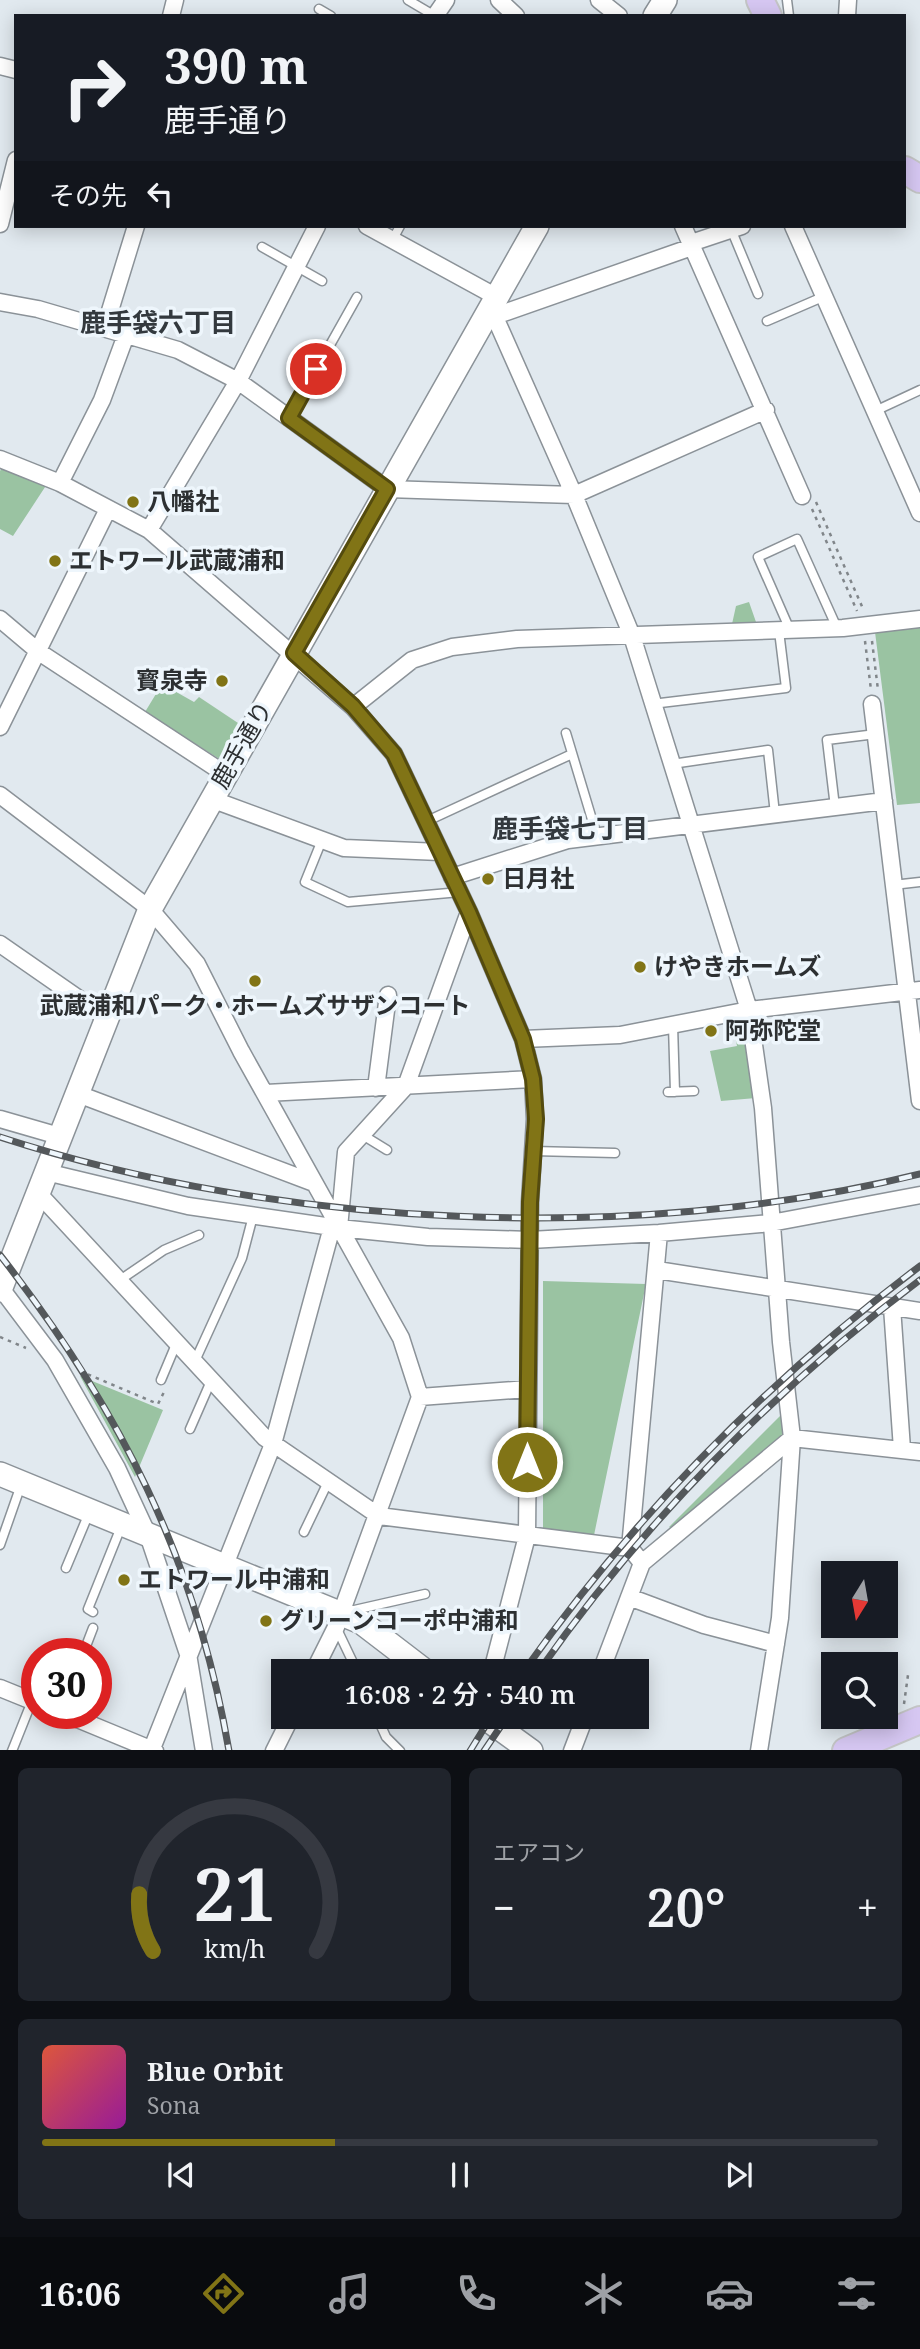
<!DOCTYPE html>
<html lang="ja">
<head>
<meta charset="utf-8">
<style>
	:root { --surface:#171b24; --page:#20242c; --text:#f1f3f6; --muted:#9ea1a6; --line:#363941; --accent:#817416 }
	body { margin:0; font-family:"Noto Serif","Noto Sans JP",serif; background:var(--page); color:var(--text); height:100vh; display:flex; flex-direction:column; font-size:26px; white-space:nowrap }
	* { box-sizing:border-box; margin:0 }
	p { font-size:23px; color:var(--muted) }
	.icon { flex:none; width:38px; height:38px; fill:none; stroke:currentColor; stroke-width:2; stroke-linecap:round; stroke-linejoin:round }
	.map { position:relative; height:1750px; overflow:hidden }
	.details { display:flex; flex-direction:column; gap:18px; padding:18px; background:#0d0f14; flex:1 }
	.details>* { flex:none }
	.guide { position:absolute; left:14px; top:14px; width:892px; height:214px; border-radius:0px; box-shadow:0 4px 18px #0003; background:#171b24; color:var(--text); overflow:hidden }
	.needle { width:46px; rotate:191deg }
	.controls { position:absolute; left:821px; top:1561px; display:grid; gap:14px }
	.controls a { display:grid; place-items:center; width:77px; height:77px; border-radius:0px; background:var(--surface); box-shadow:0 4px 18px #0003; font-size:35px }
	.speed { position:absolute; left:21px; top:1638px; display:flex; gap:14px; font-size:35px; font-weight:700; text-align:center }
	.speed>* { display:grid; place-content:center; width:91px; height:91px; border-radius:50%; background:var(--surface); box-shadow:0 4px 18px #0003; line-height:1 }
	.speed .limit { border:10px solid #d22; background:#fff; color:#111 }
	.pin { position:absolute; display:grid; place-items:center; width:60px; height:60px; color:#fff; margin:-30px; border:4px solid #fff; border-radius:50%; box-shadow:0 2px 7px #0007 }
	.me { position:absolute; width:77px; margin:-38px; rotate:0deg; stroke-linejoin:round; filter:drop-shadow(0 0 5px #0008) }
	.turn { display:flex; align-items:center; gap:24px; height:147px; padding:0 35px; font-size:32px }
	.turn .icon { width:91px; height:91px; stroke-width:2.5 }
	.turn b { display:block; font-size:49px; line-height:60px }
	.then { display:flex; align-items:center; height:66px; padding:0 35px; background:#0003; gap:14px; font-size:26px }
	.big { font-size:52px; font-weight:600; line-height:1.1 }
	.details .card { flex:1; display:flex; flex-direction:column; justify-content:center; gap:10px; min-width:0; padding:0 24px; border-radius:10px; background:var(--page) }
	.details .dial { align-items:center; gap:0 }
	.dial svg { height:182px; overflow:visible; fill:none; stroke:var(--line); stroke-width:7; stroke-linecap:round; text-anchor:middle }
	.dial text { fill:var(--text); stroke:none }
	.song { display:flex; align-items:center; gap:21px }
	.cover { width:84px; height:84px; border-radius:10px; background:linear-gradient(135deg,hsl(10 70% 55%),hsl(300 70% 35%)) }
	.played { height:7px; border-radius:4px; background:linear-gradient(90deg,var(--accent) 35%,var(--line) 35%) }
	.keys { display:flex; justify-content:space-around; direction:ltr }
	.heat { display:flex; justify-content:space-between; align-items:center; font-size:38px; direction:ltr }
	.details .tiles { flex:1; display:grid; gap:18px; grid-template-columns:1fr 1fr }
	.card:last-child { grid-column:span 2 }
	.trip { position:absolute; left:271px; top:1659px; width:378px; height:70px; border-radius:0px; background:var(--surface); box-shadow:0 4px 18px #0003; font-weight:600; line-height:70px; text-align:center }
	.tab-bar { display:flex; height:112px; justify-content:space-around; align-items:center; background:#090b0e; color:var(--muted) }
	.tab-bar .icon { width:49px; height:49px }
	.tab-bar .active { color:var(--accent) }
	.tab-bar b { font-size:32px; color:var(--text) }
	.map>svg:first-child { display:block }
</style>
</head>
<body>
<div class="map">
<svg width="920" height="1751" viewBox="0 0 920 1751">
	<rect width="100%" height="100%" fill="#e1e9ef"/>
	<path fill="#9ac3a2" d="M 4,464 L 49,481 L 13,536 L 0,529 L 0,471 Z
		M 749,602 L 756,622 L 732,624 L 736,606 Z
		M 920,624 L 920,803 L 897,805 L 875,632 Z
		M 162,684 L 194,702 L 199,697 L 241,725 L 221,760 L 145,712 Z
		M 744,1019 L 756,1098 L 721,1101 L 710,1051 L 737,1046 L 732,1020 Z
		M 543,1281 L 646,1284 L 593,1540 L 543,1534 Z
		M 80,1376 L 163,1410 L 135,1477 Z
		M 785,1411 L 789,1436 L 673,1530 L 669,1527 Z"/>
	<g fill="none" stroke-linecap="round" stroke-linejoin="round">
		<defs>
			<path id="lane" d="M 408,0 L 435,16
				M 787,0 L 789,16
				M 319,9 L 331,16
				M 731,229 L 758,294
				M 393,239 L 400,226
				M 262,247 L 322,281
				M 767,321 L 825,296
				M 875,411 L 920,390
				M 289,418 L 357,297
				M 790,630 L 758,557 L 797,539 L 837,628
				M 652,704 L 786,688 L 779,631
				M 566,733 L 597,836
				M 672,764 L 768,750 L 775,814
				M 835,807 L 827,740 L 876,734
				M 425,822 L 572,754
				M 322,840 L 305,882 L 348,902 L 460,892
				M 893,885 L 920,882
				M 673,1025 L 675,1092
				M 668,1092 L 694,1091
				M 361,1134 L 387,1150
				M 533,1151 L 615,1153
				M 120,1280 L 164,1250 L 199,1235
				M 195,1361 L 242,1258 L 253,1216
				M 161,1380 L 177,1342
				M 190,1429 L 211,1381
				M 304,1532 L 328,1482
				M 0,1545 L 21,1485
				M 66,1568 L 89,1513
				M 350,1611 L 425,1594
				M 93,1612 L 88,1609 L 121,1527
				M 336,1627 L 357,1671
				M 83,1654 L 93,1628
				M 377,1717 L 386,1737 L 400,1751
				M 12,1751 L 32,1701"/>
			<path id="street" d="M 499,0 L 516,16
				M 599,0 L 619,16
				M 171,16 L 175,0
				M 435,16 L 446,0
				M 847,16 L 848,0
				M 0,66 L 16,70
				M 0,224 L 16,160
				M 367,226 L 495,296
				M 683,226 L 802,496
				M 793,226 L 920,513
				M 0,302 L 38,309 L 178,350 L 238,381 L 387,489 L 574,495 L 766,410
				M 490,306 L 574,495 L 632,636 L 749,1010 L 763,1108 L 781,1342 L 792,1438 L 780,1618 L 759,1751
				M 495,316 L 689,248 L 694,242 L 742,226
				M 105,327 L 136,226
				M 0,459 L 60,483 L 149,530 L 353,707 L 394,754 L 469,912 L 523,1039 L 533,1079 L 535,1119 L 530,1202 L 527,1536 L 492,1671
				M 60,483 L 102,400 L 126,335
				M 149,530 L 238,381 L 317,226
				M 0,619 L 39,652 L 225,774
				M 872,704 L 920,1101
				M 353,707 L 412,660 L 452,647 L 517,639 L 843,628 L 920,619
				M 0,727 L 108,509
				M 0,795 L 150,909 L 197,964 L 241,1051 L 401,1338 L 420,1397 L 336,1627 L 314,1671
				M 211,799 L 344,848 L 440,852
				M 452,877 L 568,840 L 884,801
				M 0,944 L 108,1019
				M 523,1039 L 620,1035 L 749,1010 L 920,990
				M 376,1088 L 388,995
				M 266,1093 L 533,1079
				M 78,1094 L 314,1183
				M 0,1119 L 59,1136
				M 46,1172 L 188,1206 L 332,1227
				M 39,1194 L 265,1438 L 379,1516 L 630,1548
				M 339,1228 L 428,1237 L 530,1240 L 659,1233 L 771,1223 L 920,1195
				M 657,1270 L 920,1311
				M 0,1287 L 55,1360 L 117,1468 L 148,1535 L 188,1654 L 204,1751
				M 892,1307 L 902,1449
				M 420,1397 L 527,1389
				M 642,1563 L 792,1438 L 920,1452
				M 629,1597 L 704,1625 L 776,1644
				M 601,1671 L 642,1563 L 630,1548 L 659,1233
				M 0,1688 L 37,1703
				M 63,1713 L 155,1751
				M 151,1751 L 273,1444 L 332,1227 L 339,1228 L 346,1152 L 406,1086 L 469,912
				M 274,1751 L 291,1717
				M 572,1751 L 585,1717"/>
			<path id="secondary" d="M 655,16 L 665,0
				M 0,1290 L 150,909 L 537,226
				M 0,1474 L 361,1622 L 425,1671
				M 484,1717 L 531,1751"/>
			<path id="primary" d="M 760,0 L 768,16
				M 905,170 L 920,179
				M 846,1751 L 920,1720"/>
		</defs>
		<use href="#lane" stroke="#8b9298" stroke-width="11"/>
		<use href="#street" stroke="#8b9298" stroke-width="19"/>
		<use href="#secondary" stroke="#8b9298" stroke-width="26"/>
		<use href="#primary" stroke="#c4c5c6" stroke-width="30"/>
		<path stroke="#81868a" stroke-width="2.5" stroke-dasharray="3.5 5" stroke-linecap="butt" d="M 816,502 L 864,611
			M 812,509 L 857,611
			M 865,641 L 871,690
			M 872,641 L 878,690
			M 0,1337 L 26,1348
			M 80,1371 L 158,1404 L 164,1392
			M 904,1704 L 908,1675"/>
		<use href="#lane" stroke="#fff" stroke-width="8"/>
		<use href="#street" stroke="#fff" stroke-width="16"/>
		<use href="#secondary" stroke="#fff" stroke-width="23"/>
		<use href="#primary" stroke="#d6c7f2" stroke-width="26"/>
		<defs>
			<path id="rail" d="M 0,1137 C 280,1228 634,1245 920,1174
				M 0,1255 C 119,1408 196,1558 229,1751
				M 524,1671 C 634,1516 768,1380 920,1266
				M 539,1671 C 641,1525 777,1386 920,1280
				M 470,1751 L 491,1717
				M 484,1751 L 507,1717"/>
		</defs>
		<use href="#rail" stroke="#54585b" stroke-width="7"/>
		<use href="#rail" stroke="#eef6fc" stroke-width="4.5" stroke-dasharray="13" stroke-linecap="butt"/>
	</g>
	<g fill="none" stroke-linecap="round" stroke-linejoin="round">
		<defs>
			<path id="route" d="M 316,369 L 289,418 L 387,489 L 294,653 L 353,706 L 394,754 L 469,912 L 523,1039 L 533,1079 L 536,1119 L 530,1202 L 527,1462"/>
		</defs>
		<use href="#route" stroke="#544b0e" stroke-width="18"/>
		<use href="#route" stroke="#817416" stroke-width="12"/>
	</g>
	<g fill="#817416" stroke="#eef6fc" stroke-width="2.5">
		<circle cx="133" cy="502" r="7"/>
		<circle cx="55" cy="561" r="7"/>
		<circle cx="222" cy="681" r="7"/>
		<circle cx="488" cy="879" r="7"/>
		<circle cx="640" cy="967" r="7"/>
		<circle cx="255" cy="981" r="7"/>
		<circle cx="711" cy="1031" r="7"/>
		<circle cx="124" cy="1580" r="7"/>
		<circle cx="266" cy="1621" r="7"/>
	</g>
	<g text-anchor="middle" stroke-width="7" stroke-linejoin="round" paint-order="stroke">
		<g font-size="24" font-weight="bold" fill="#2d3032" stroke="#eef6fc" text-anchor="start">
			<text x="147" y="510">八幡社</text>
			<text x="69" y="569">エトワール武蔵浦和</text>
			<text x="208" y="689" text-anchor="end">寳泉寺</text>
			<text x="502" y="887">日月社</text>
			<text x="654" y="975">けやきホームズ</text>
			<text x="255" y="1014" text-anchor="middle">武蔵浦和パーク・ホームズサザンコート</text>
			<text x="725" y="1039">阿弥陀堂</text>
			<text x="138" y="1588">エトワール中浦和</text>
			<text x="280" y="1629">グリーンコーポ中浦和</text>
		</g>
		<g font-size="24" fill="#2d3032" stroke="#eef6fc">
			<text transform="translate(242 745) rotate(-60)" y="8">鹿手通り</text>
		</g>
		<g font-size="26" font-weight="bold" fill="#33393e" stroke="#eef6fc">
			<text x="158" y="332">鹿手袋六丁目</text>
			<text x="570" y="838">鹿手袋七丁目</text>
		</g>
	</g>
</svg>
<div class="controls">
<a><svg class="needle" viewBox="-14 -14 28 28"><path d="M0-13l5 13h-10z" fill="#e53935"/><path d="M0 13l5-13h-10z" fill="#9ea1a6"/></svg></a>
<a><svg class="icon" aria-label="search" viewBox="0 0 24 24"><circle cx="10" cy="10" r="6"/><path d="M15 15l6 6"/></svg></a>
</div>
<div class="speed"><div class="limit">30</div></div>
<div class="pin" style="left:316px;top:369px;background:#d93025"><svg class="icon" aria-label="arrive" viewBox="0 0 24 24"><path d="M6 21V4h12l-3 4 3 4H6"/></svg></div>
<svg class="me" style="left:527px;top:1462px" viewBox="-20 -20 40 40"><circle r="17" fill="#817416" stroke="#fff" stroke-width="3"/><path d="M0-11L8 9 0 5-8 9z" fill="#fff"/></svg>
<div class="trip">16:08 · 2 分 · 540 m</div>
<div class="guide">
<div class="turn"><svg class="icon" aria-label="right" viewBox="0 0 24 24"><path d="M7 20v-9h11M14 6l5 5-5 5"/></svg><div><b>390 m</b>鹿手通り</div></div>
<div class="then">その先<svg class="icon" aria-label="left" viewBox="0 0 24 24"><path d="M17 20v-9H6M10 6l-5 5 5 5"/></svg></div>
</div>
</div>
<section class="details">
<div class="tiles">
<div class="card dial"><svg viewBox="0 0 100 80">
<path d="M14 69A42 42 0 1 1 86 69"/>
<path d="M14 69A42 42 0 0 1 8 44" stroke="#817416"/>
<text x="50" y="56" font-size="32" font-weight="700">21</text>
<text x="50" y="72" font-size="11">km/h</text>
</svg></div>
<div class="card"><p>エアコン</p>
<div class="heat"><a>−</a><b class="big">20°</b><a>+</a></div>
</div>
<div class="card">
<div class="song"><i class="cover"></i><div><b>Blue Orbit</b><p>Sona</p></div></div>
<div class="played"></div>
<div class="keys"><svg class="icon" aria-label="previous" viewBox="0 0 24 24"><path d="M18 5L8 12l10 7zM5 5v14"/></svg><svg class="icon" aria-label="pause" viewBox="0 0 24 24"><path d="M8 5v14M16 5v14"/></svg><svg class="icon" aria-label="next" viewBox="0 0 24 24"><path d="M6 5l10 7-10 7zM19 5v14"/></svg></div>
</div>
</div>
</section>
<nav class="tab-bar">
<b>16:06</b>
<svg class="icon active" aria-label="directions" viewBox="0 0 24 24"><path d="M12 3l9 9-9 9-9-9zM9 14v-3h6M13 9l2 2-2 2"/></svg>
<svg class="icon" aria-label="music" viewBox="0 0 24 24"><path d="M9 18V5l10-2v13"/><circle cx="6" cy="18" r="3"/><circle cx="16" cy="16" r="3"/></svg>
<svg class="icon" aria-label="phone" viewBox="0 0 24 24"><path d="M5 4h4l2 5-3 2q2 4 5 5l2-3 5 2v4C11 20 4 13 5 4z"/></svg>
<svg class="icon" aria-label="climate" viewBox="0 0 24 24"><path d="M12 3v18M4 7l16 10M4 17L20 7"/></svg>
<svg class="icon" aria-label="car" viewBox="0 0 24 24"><path d="M5 17H2v-5l4-1 3-4h7l3 4 3 1v5h-3M9 17h6M6 11h13"/><circle cx="7" cy="17" r="2"/><circle cx="17" cy="17" r="2"/></svg>
<svg class="icon" aria-label="filters" viewBox="0 0 24 24"><path d="M4 7h16M4 17h16"/><circle cx="9" cy="7" r="2"/><circle cx="15" cy="17" r="2"/></svg>
</nav>
</body>
</html>
